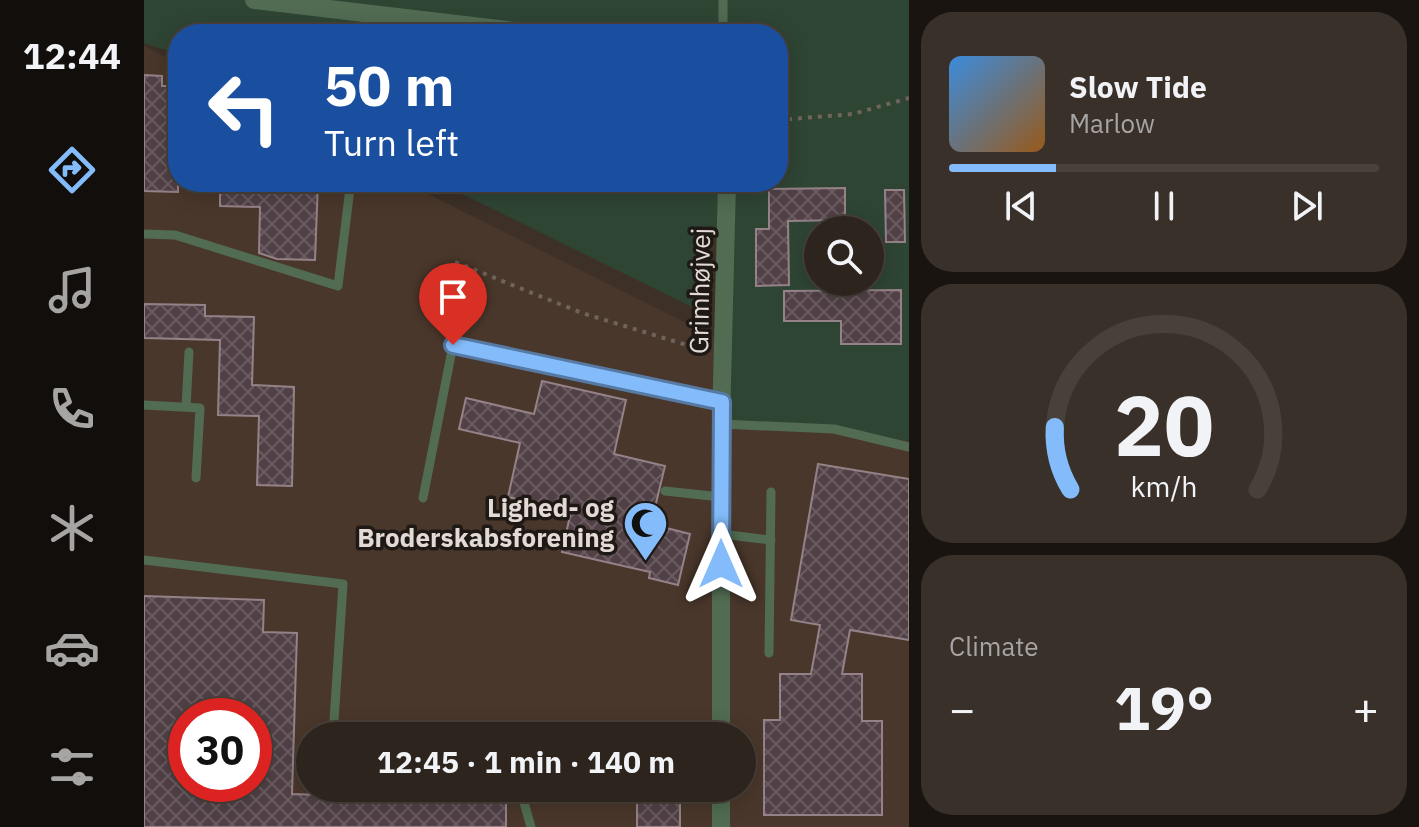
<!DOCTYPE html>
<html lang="en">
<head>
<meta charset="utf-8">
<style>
	:root { --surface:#2d241d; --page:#39302a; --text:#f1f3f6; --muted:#a7a4a4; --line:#48413b; --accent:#84bcfb }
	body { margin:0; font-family:"IBM Plex Sans",sans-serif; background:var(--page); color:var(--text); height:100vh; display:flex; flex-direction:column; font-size:30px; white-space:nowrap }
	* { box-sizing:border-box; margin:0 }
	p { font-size:26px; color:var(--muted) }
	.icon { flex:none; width:44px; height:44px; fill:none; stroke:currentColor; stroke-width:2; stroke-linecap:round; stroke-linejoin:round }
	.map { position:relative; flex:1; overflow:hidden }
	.details { display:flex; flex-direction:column; gap:12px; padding:12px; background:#191410; width:510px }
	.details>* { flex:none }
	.guide { position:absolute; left:24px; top:24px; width:620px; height:168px; border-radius:32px; box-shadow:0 4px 20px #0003,0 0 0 2px var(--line); background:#1a4fa0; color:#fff; overflow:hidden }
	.fabs { position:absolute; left:660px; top:216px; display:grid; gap:16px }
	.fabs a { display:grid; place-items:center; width:80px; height:80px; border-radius:50%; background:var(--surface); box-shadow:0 4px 20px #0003,0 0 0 2px var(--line); font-size:40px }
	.speed { position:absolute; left:24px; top:698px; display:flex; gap:16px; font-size:40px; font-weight:700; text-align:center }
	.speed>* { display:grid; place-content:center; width:104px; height:104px; border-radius:50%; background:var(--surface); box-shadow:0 4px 20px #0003,0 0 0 2px var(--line); line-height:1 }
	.speed .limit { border:12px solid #d22; background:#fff; color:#111 }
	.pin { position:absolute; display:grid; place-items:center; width:68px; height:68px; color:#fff; margin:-82px -34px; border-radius:50% 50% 50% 0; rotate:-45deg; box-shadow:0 0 8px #0007 }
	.pin .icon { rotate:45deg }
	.me { position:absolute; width:88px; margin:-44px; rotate:0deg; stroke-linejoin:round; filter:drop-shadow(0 0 6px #0008) }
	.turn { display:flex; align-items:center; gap:28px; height:168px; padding:0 24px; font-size:36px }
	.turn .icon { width:104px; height:104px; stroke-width:2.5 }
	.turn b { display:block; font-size:56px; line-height:68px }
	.big { font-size:60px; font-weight:700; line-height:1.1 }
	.details .card { flex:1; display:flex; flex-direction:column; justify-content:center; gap:12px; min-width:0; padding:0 28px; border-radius:32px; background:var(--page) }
	.details .dial { align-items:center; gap:0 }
	.dial svg { height:208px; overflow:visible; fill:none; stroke:var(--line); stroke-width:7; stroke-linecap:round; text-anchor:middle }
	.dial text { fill:var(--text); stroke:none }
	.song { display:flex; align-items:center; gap:24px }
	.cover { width:96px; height:96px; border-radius:12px; background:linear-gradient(135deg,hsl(210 70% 55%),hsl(30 70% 35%)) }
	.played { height:8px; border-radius:4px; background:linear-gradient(90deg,var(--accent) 25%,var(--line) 25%) }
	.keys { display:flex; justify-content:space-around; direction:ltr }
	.heat { display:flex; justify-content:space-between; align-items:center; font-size:44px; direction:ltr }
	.trip { position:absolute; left:152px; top:722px; width:460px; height:80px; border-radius:40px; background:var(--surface); box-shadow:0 4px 20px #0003,0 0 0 2px var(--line); font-weight:700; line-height:80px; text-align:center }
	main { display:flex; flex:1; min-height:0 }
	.menu { display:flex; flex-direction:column; width:144px; justify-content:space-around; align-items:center; background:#120e0c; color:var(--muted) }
	.menu .icon { width:56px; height:56px }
	.menu .on { color:var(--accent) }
	.menu b { font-size:36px; color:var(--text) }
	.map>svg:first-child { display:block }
</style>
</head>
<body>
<main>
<nav class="menu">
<b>12:44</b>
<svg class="icon on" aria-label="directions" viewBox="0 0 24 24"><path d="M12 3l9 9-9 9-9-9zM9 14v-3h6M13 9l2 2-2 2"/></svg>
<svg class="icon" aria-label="music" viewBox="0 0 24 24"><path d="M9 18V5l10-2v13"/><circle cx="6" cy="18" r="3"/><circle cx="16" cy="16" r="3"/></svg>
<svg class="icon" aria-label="phone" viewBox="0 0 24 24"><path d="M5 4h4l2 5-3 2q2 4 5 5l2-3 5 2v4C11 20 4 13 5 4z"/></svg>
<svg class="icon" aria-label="climate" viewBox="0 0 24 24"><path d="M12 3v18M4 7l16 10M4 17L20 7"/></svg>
<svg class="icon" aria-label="car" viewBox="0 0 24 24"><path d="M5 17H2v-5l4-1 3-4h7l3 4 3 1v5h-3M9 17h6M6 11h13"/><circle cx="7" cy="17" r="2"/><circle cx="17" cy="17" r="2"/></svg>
<svg class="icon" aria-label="filters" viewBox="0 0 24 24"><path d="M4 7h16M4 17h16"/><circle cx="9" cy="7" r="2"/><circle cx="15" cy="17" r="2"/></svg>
</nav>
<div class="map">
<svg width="765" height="827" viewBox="0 0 765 827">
	<defs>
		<pattern id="building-cross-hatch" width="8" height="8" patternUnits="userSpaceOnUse" patternTransform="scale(2)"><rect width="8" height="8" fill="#514147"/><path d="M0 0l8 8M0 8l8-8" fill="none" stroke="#6a5c61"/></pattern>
	</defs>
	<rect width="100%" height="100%" fill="#3c3027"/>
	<path fill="#4a372b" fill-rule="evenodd" d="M 0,46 L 34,64 L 34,182 L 260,182 L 588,346 L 765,388 L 765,827 L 0,827 ZM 42,716 L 110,716 L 110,784 L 42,784 ZM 166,736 L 598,736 L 598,788 L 166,788 Z"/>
	<path fill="#2f4534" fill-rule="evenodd" d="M 0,0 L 765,0 L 765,441 L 690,429 L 577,424 L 583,231 L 566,226 L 562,314 L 294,182 L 634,182 L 634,34 L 34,34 L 34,54 L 0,43 ZM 674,230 L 726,230 L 726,282 L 674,282 Z"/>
	<path fill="url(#building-cross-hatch)" stroke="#948288" stroke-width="2" fill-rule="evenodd" d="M 0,75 L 18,76 L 18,86 L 34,86 L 34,192 L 0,191 Z
		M 76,182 L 174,182 L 171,260 L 133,259 L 115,253 L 116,207 L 76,206 Z
		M 701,188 L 701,220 L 644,221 L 645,285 L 612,286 L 612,229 L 625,229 L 625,189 Z
		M 741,190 L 760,190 L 761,242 L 742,242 Z
		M 757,290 L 757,344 L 697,344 L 697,321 L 640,321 L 640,291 Z
		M 0,304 L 61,305 L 61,316 L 110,317 L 108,385 L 150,387 L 148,486 L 113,485 L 115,416 L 74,415 L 76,340 L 0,338 Z
		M 398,381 L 482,400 L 470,454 L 521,466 L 507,524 L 546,534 L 534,585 L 505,578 L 506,572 L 418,552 L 427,511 L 364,497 L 376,443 L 315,429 L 322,398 L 390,414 Z
		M 674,464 L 765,479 L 765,640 L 706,630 L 698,674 L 718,674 L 718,721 L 738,721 L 738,815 L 620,815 L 620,720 L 636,720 L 636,674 L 667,674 L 676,625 L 647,620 Z
		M 0,596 L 120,600 L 119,632 L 153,633 L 148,794 L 354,801 L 362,803 L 362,827 L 0,827 ZM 42,716 L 110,716 L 110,784 L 42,784 Z
		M 493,788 L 536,788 L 536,827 L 493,827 Z"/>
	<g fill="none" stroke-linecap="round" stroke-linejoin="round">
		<path stroke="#6f645c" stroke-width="4" stroke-dasharray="4 6" stroke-linecap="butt" d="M 634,120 L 709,114 L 765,98
			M 311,262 L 438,313 L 559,350"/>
		<path stroke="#516c52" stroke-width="9" d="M 579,34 L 579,0
			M 0,234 L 31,235 L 194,286 L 206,188
			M 0,405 L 56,408 L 52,478
			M 42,407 L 45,352
			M 577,424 L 690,429 L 765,447
			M 521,491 L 577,497
			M 279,498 L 309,345 L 578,402
			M 577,534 L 627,540
			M 0,560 L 199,584 L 189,736
			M 625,653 L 627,492
			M 332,788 L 379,799 L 387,827"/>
		<path stroke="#516c52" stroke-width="18" d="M 110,0 L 396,34
			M 577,736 L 577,424 L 583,182
			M 577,788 L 577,827"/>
	</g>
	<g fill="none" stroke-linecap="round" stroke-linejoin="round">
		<defs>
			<path id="route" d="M 309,345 L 578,402 L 577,564"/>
		</defs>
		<use href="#route" stroke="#567aa3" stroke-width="20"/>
		<use href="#route" stroke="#84bcfb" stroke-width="14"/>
	</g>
	<defs>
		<symbol id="mosque-pin" viewBox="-11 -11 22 30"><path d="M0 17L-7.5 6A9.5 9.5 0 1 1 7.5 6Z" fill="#84bcfb" stroke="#1f1915"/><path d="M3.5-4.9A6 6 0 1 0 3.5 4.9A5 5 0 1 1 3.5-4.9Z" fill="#111"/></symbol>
	</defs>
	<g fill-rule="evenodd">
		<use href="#mosque-pin" x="476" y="498" width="51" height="69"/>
	</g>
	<g text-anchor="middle" stroke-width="7" stroke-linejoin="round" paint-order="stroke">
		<g font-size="26" fill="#e3dad5" stroke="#1f1915">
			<text transform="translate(556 291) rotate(-89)" y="9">Grimhøjvej</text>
		</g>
		<g font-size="26" font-weight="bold" fill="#e3dad5" stroke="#1f1915" text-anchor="end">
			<text x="470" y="517">Lighed- og<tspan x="470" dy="30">Broderskabsforening</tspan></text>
		</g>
	</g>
</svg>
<div class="fabs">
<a><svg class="icon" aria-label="search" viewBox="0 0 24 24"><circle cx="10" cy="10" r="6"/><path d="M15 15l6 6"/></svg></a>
</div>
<div class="speed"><div class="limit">30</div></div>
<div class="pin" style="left:309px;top:345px;background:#d93025"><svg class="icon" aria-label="arrive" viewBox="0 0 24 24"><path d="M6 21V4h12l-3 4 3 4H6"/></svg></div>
<svg class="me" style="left:577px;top:564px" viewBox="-20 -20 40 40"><path d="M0-17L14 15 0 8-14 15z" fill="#84bcfb" stroke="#fff" stroke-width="4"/></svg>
<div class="trip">12:45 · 1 min · 140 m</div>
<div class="guide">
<div class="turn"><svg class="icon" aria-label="left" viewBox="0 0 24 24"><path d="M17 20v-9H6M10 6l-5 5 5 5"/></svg><div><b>50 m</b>Turn left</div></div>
</div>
</div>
<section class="details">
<div class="card">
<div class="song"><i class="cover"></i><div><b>Slow Tide</b><p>Marlow</p></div></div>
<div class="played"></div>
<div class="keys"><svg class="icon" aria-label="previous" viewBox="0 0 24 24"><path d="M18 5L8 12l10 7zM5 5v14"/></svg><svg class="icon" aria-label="pause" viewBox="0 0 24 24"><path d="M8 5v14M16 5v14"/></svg><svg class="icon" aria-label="next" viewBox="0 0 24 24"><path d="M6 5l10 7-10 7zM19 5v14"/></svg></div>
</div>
<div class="card dial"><svg viewBox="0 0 100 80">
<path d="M14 69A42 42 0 1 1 86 69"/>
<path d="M14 69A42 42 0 0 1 8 45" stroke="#84bcfb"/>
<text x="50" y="56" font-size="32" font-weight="700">20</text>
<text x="50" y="72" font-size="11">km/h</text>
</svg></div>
<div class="card"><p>Climate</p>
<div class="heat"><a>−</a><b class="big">19°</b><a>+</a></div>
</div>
</section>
</main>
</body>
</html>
